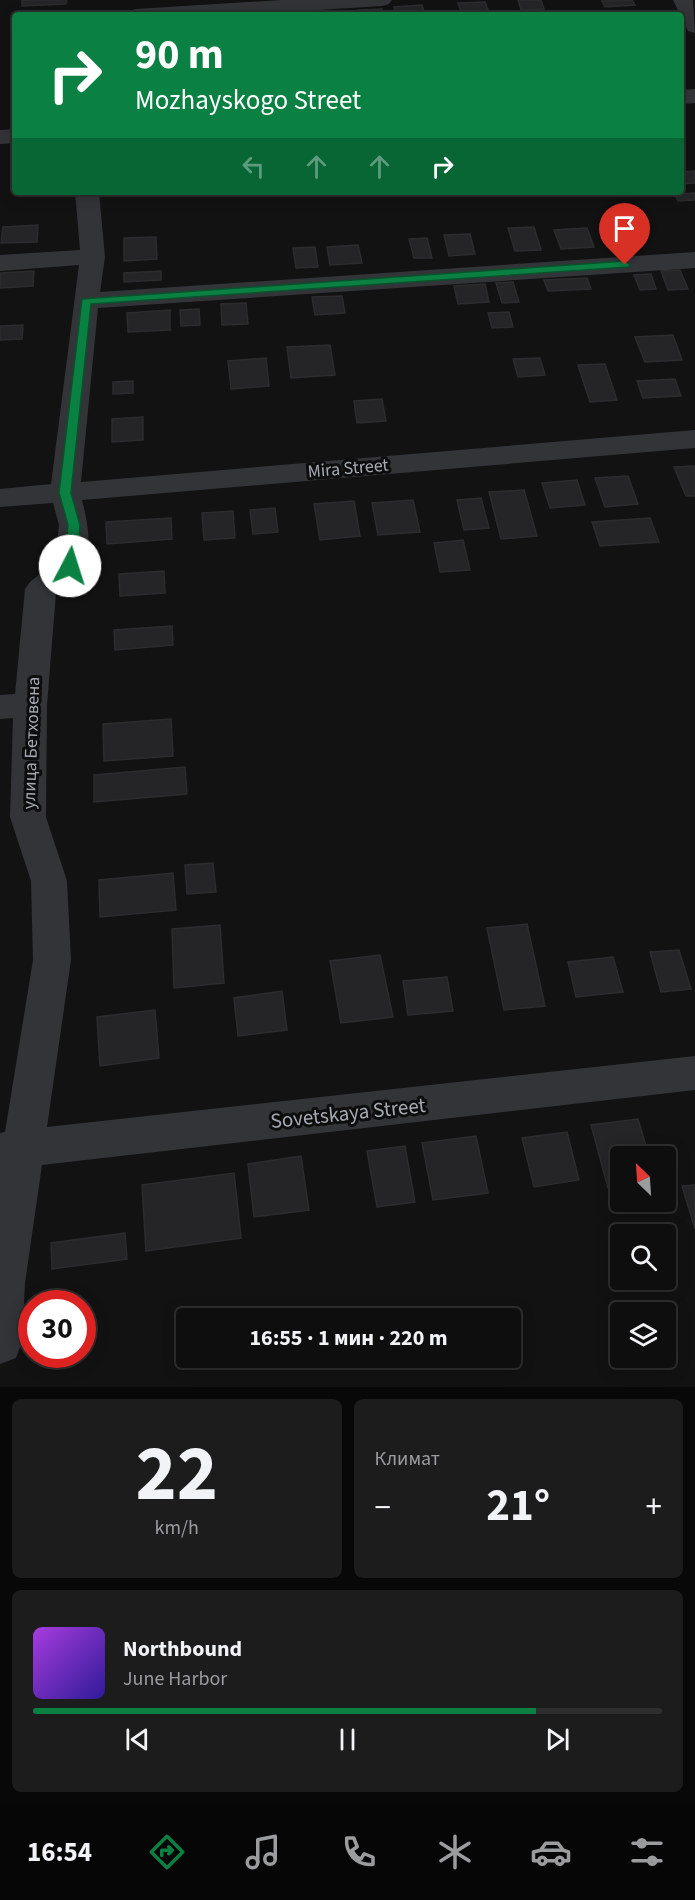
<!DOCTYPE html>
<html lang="ru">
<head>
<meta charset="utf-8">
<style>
	:root { --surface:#0e0e0e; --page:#1c1c1c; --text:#f1f3f6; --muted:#9b9c9e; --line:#2e2e2e; --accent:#0b8043 }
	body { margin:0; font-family:"Source Sans 3",sans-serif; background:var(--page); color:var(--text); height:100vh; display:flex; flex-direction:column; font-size:22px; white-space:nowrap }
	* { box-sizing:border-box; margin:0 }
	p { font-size:20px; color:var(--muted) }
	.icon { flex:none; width:33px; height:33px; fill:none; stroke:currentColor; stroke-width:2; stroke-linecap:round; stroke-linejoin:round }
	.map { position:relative; height:1387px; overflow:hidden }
	.drawer { display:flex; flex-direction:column; gap:12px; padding:12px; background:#080808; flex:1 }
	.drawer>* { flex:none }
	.guide { position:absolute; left:12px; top:12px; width:672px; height:183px; border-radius:6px; box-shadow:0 3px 15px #0003,0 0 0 2px var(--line); background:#0b8043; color:#fff; overflow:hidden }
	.needle { width:39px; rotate:335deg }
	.buttons { position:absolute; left:610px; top:1146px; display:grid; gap:12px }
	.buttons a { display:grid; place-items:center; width:66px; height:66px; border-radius:6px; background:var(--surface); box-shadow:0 3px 15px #0003,0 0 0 2px var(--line); font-size:30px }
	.speed { position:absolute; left:18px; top:1290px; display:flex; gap:12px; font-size:30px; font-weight:700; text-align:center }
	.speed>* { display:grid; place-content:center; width:78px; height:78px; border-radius:50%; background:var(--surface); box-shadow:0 3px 15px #0003,0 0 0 2px var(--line); line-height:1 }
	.speed .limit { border:9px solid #d22; background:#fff; color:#111 }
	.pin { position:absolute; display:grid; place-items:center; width:51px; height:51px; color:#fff; margin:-62px -26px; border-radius:50% 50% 50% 0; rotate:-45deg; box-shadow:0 0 6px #0007 }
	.pin .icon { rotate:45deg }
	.me { position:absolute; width:66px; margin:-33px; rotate:5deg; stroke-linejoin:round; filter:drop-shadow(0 0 4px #0008) }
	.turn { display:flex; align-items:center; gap:21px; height:126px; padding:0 24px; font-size:27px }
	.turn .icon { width:78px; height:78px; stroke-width:2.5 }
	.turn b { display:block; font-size:42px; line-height:51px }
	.lanes { display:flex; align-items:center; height:57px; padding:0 24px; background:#0003; justify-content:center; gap:30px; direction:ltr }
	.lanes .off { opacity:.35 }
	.big { font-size:45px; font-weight:700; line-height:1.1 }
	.drawer .card { flex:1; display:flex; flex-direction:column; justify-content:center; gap:9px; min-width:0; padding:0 21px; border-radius:9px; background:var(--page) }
	.drawer .dial { align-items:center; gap:0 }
	.dial b { font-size:78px; line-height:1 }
	.song { display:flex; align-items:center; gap:18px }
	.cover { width:72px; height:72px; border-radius:9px; background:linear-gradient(135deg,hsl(280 70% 55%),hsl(250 70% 35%)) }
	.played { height:6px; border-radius:3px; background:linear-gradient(90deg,var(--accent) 80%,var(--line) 80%) }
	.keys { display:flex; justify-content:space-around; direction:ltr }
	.heat { display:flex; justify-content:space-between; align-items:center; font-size:33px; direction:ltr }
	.drawer .tiles { flex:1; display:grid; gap:12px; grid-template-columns:1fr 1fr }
	.card:last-child { grid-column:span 2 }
	.trip { position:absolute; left:176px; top:1308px; width:345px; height:60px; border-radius:6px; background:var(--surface); box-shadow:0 3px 15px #0003,0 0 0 2px var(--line); font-weight:700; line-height:60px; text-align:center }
	.tab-bar { display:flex; height:96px; justify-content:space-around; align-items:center; background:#060606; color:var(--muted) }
	.tab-bar .icon { width:42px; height:42px }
	.tab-bar .current { color:var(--accent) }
	.tab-bar b { font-size:27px; color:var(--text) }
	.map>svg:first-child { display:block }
</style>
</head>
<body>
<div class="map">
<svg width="695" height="1387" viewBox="0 0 695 1387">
	<rect width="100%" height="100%" fill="#121213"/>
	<path fill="#252527" stroke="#2c2c2f" stroke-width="1.5" d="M 22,0 L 67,0 L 66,4 L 22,6 Z
		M 518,0 L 541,0 L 544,9 L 521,10 Z
		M 632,0 L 635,5 L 605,7 L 602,1 Z
		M 485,2 L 490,15 L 462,15 L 458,3 Z
		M 422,5 L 425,15 L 396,15 L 394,7 Z
		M 382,9 L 384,15 L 359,15 L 358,10 Z
		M 695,171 L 695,183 L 681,184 L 681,172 Z
		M 695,193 L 695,200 L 678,201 L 675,194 Z
		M 38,225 L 37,242 L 1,243 L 3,227 Z
		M 534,227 L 541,250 L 515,251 L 508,228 Z
		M 587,228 L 594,247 L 561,249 L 554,230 Z
		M 470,234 L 475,254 L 449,256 L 444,235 Z
		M 156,237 L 157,259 L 124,261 L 124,238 Z
		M 427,238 L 432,258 L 414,258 L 409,239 Z
		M 358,245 L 362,263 L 330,265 L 327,247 Z
		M 315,247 L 318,267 L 296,268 L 293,248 Z
		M 680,270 L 688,289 L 668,290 L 661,271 Z
		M 34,271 L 33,286 L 0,288 L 0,273 Z
		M 161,271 L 161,280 L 124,282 L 124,273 Z
		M 651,274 L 656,289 L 640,290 L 634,275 Z
		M 587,278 L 591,289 L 548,291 L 544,280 Z
		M 513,282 L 519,302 L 502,303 L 496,283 Z
		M 485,284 L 489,302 L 458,304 L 454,286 Z
		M 342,296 L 345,313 L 315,315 L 312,297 Z
		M 246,303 L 248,324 L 222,325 L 221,304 Z
		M 199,309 L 200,325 L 181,326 L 180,310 Z
		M 170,310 L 170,330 L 128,332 L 127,313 Z
		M 509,312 L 513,327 L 492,328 L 488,313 Z
		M 23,325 L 22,339 L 0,340 L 0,326 Z
		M 673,335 L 682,360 L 645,362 L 635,337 Z
		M 330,345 L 335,375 L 291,378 L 287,347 Z
		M 266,358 L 269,386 L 231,389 L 228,361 Z
		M 540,358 L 545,375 L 518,377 L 513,359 Z
		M 605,364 L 617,400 L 590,402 L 578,365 Z
		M 675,379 L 681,396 L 643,398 L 637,381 Z
		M 133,381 L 133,393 L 113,394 L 113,382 Z
		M 382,399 L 386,421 L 357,423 L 354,401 Z
		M 143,417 L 143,440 L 112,442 L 112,419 Z
		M 695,466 L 695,496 L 686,496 L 674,467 Z
		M 628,476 L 638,504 L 605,507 L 595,478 Z
		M 577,480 L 585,505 L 550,508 L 542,483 Z
		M 524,490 L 537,536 L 501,539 L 489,492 Z
		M 481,498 L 489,528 L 464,530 L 457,500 Z
		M 413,500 L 420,532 L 378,535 L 372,503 Z
		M 354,501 L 360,536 L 320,540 L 314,504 Z
		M 275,508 L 278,532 L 253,534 L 250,510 Z
		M 233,511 L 235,538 L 204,540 L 202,513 Z
		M 171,518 L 172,539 L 107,544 L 106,522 Z
		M 650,518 L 659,542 L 600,546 L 592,522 Z
		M 463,540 L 470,570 L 440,572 L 434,543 Z
		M 164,571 L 165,593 L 120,596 L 119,574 Z
		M 172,626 L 173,645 L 115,650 L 114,630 Z
		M 171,719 L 173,756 L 104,761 L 103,724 Z
		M 185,767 L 187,794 L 94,802 L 94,775 Z
		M 213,863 L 216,892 L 187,894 L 185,865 Z
		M 173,873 L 176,910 L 100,917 L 99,880 Z
		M 527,924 L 545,1006 L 504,1010 L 487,928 Z
		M 220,925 L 224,983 L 174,988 L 172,929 Z
		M 679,950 L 691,989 L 661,992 L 650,952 Z
		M 380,955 L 393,1017 L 341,1023 L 330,961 Z
		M 613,957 L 623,992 L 576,997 L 568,962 Z
		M 447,977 L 453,1011 L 408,1015 L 403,981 Z
		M 282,991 L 287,1030 L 238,1036 L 234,998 Z
		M 155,1010 L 159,1058 L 100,1066 L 97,1017 Z
		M 638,1119 L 649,1156 L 621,1156 L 621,1186 L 608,1188 L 591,1125 Z
		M 567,1132 L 579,1180 L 534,1187 L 522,1138 Z
		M 476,1136 L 488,1193 L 433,1200 L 422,1143 Z
		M 405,1146 L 415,1202 L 377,1207 L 367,1151 Z
		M 301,1156 L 309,1210 L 254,1217 L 248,1164 Z
		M 234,1173 L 241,1238 L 146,1251 L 142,1185 Z
		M 695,1185 L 695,1229 L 682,1186 Z
		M 125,1233 L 127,1259 L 52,1269 L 51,1243 Z"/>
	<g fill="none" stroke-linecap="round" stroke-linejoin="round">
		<path fill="#333438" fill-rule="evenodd" d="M 282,0 L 392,0 L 389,4 L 382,6 L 237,15 L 126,15 L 129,11 L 136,9 Z
			M 673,0 L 693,0 L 695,33 L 688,31 Z
			M 695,89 L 695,103 L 681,104 L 681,90 Z
			M 15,129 L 15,143 L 0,144 L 0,130 Z
			M 75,192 L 99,192 L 105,257 L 100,292 L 695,252 L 695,268 L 98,308 L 81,482 L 695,430 L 695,448 L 82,500 C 87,518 94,555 82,571 C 76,580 65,586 56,593 L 47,705 L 46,817 L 67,881 L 71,960 L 47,1127 L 695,1056 L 695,1090 L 42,1165 L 25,1283 L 22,1342 L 16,1358 L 0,1364 L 0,1133 L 5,1132 L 33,960 L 31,881 L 10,817 L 13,718 L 0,719 L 0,695 L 15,694 L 25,589 L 30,582 L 55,562 L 59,525 L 53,503 L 0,507 L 0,489 L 51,484 L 79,265 L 0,271 L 0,255 L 80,250 Z"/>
	</g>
	<path fill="#0b8043" stroke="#07532c" stroke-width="1.5" d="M 625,261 L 630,265 L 628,267 L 91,304 L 71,493 L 80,525 L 77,566 L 70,571 L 64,566 L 68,525 L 59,493 L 82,299 Z"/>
	<g text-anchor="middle" stroke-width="6" stroke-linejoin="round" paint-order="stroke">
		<g font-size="18" fill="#a4a9b3" stroke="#0d0d0e">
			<text transform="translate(348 468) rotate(-5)" y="6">Mira Street</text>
			<text transform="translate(31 743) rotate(-88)" y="6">улица Бетховена</text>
		</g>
		<g font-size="21" fill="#a4a9b3" stroke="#0d0d0e">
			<text transform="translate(348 1113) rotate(-6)" y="7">Sovetskaya Street</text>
		</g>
	</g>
</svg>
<div class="buttons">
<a><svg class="needle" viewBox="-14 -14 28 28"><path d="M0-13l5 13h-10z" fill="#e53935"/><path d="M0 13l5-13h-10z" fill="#9b9c9e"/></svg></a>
<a><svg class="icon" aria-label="search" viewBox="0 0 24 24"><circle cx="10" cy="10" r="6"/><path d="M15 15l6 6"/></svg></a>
<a><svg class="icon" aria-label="layers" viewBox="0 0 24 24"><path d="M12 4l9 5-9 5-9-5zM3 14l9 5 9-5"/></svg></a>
</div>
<div class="speed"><div class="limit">30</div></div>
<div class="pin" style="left:625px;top:265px;background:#d93025"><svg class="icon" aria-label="arrive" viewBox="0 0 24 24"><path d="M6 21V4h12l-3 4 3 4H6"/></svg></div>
<svg class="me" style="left:70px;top:566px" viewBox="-20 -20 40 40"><circle r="19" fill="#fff"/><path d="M0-13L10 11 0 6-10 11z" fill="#0b8043"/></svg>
<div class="trip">16:55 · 1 мин · 220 m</div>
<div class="guide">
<div class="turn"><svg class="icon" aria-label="right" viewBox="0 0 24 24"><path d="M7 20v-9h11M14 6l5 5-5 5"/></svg><div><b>90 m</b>Mozhayskogo Street</div></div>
<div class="lanes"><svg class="icon off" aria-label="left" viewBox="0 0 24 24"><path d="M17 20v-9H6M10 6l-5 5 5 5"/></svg><svg class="icon off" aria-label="ahead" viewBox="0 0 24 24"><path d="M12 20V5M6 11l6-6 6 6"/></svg><svg class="icon off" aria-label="ahead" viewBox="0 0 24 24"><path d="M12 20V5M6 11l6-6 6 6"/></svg><svg class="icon" aria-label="right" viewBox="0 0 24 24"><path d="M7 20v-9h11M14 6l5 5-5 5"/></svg></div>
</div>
</div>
<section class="drawer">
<div class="tiles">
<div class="card dial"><b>22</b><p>km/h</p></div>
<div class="card"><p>Климат</p>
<div class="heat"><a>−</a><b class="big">21°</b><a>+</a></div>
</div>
<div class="card">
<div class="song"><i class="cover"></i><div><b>Northbound</b><p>June Harbor</p></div></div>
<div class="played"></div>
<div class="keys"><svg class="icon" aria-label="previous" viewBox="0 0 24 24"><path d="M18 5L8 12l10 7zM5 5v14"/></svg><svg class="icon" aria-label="pause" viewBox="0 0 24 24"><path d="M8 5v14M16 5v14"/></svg><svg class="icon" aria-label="next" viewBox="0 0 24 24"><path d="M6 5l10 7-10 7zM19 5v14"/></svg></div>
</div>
</div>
</section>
<nav class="tab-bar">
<b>16:54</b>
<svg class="icon current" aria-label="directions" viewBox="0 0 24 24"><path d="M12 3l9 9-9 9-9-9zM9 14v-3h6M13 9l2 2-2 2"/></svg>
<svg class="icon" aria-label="music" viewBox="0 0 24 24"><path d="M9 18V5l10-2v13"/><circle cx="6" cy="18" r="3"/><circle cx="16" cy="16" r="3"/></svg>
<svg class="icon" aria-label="phone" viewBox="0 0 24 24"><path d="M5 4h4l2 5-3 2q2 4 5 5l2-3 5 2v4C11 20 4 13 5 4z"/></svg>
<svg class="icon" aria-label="climate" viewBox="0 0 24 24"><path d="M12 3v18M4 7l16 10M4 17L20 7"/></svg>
<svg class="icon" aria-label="car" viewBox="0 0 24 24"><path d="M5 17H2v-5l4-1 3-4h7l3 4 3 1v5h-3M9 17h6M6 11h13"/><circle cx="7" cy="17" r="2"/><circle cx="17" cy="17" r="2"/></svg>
<svg class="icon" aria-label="filters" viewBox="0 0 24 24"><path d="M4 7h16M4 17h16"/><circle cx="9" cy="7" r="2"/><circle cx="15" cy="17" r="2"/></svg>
</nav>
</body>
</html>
